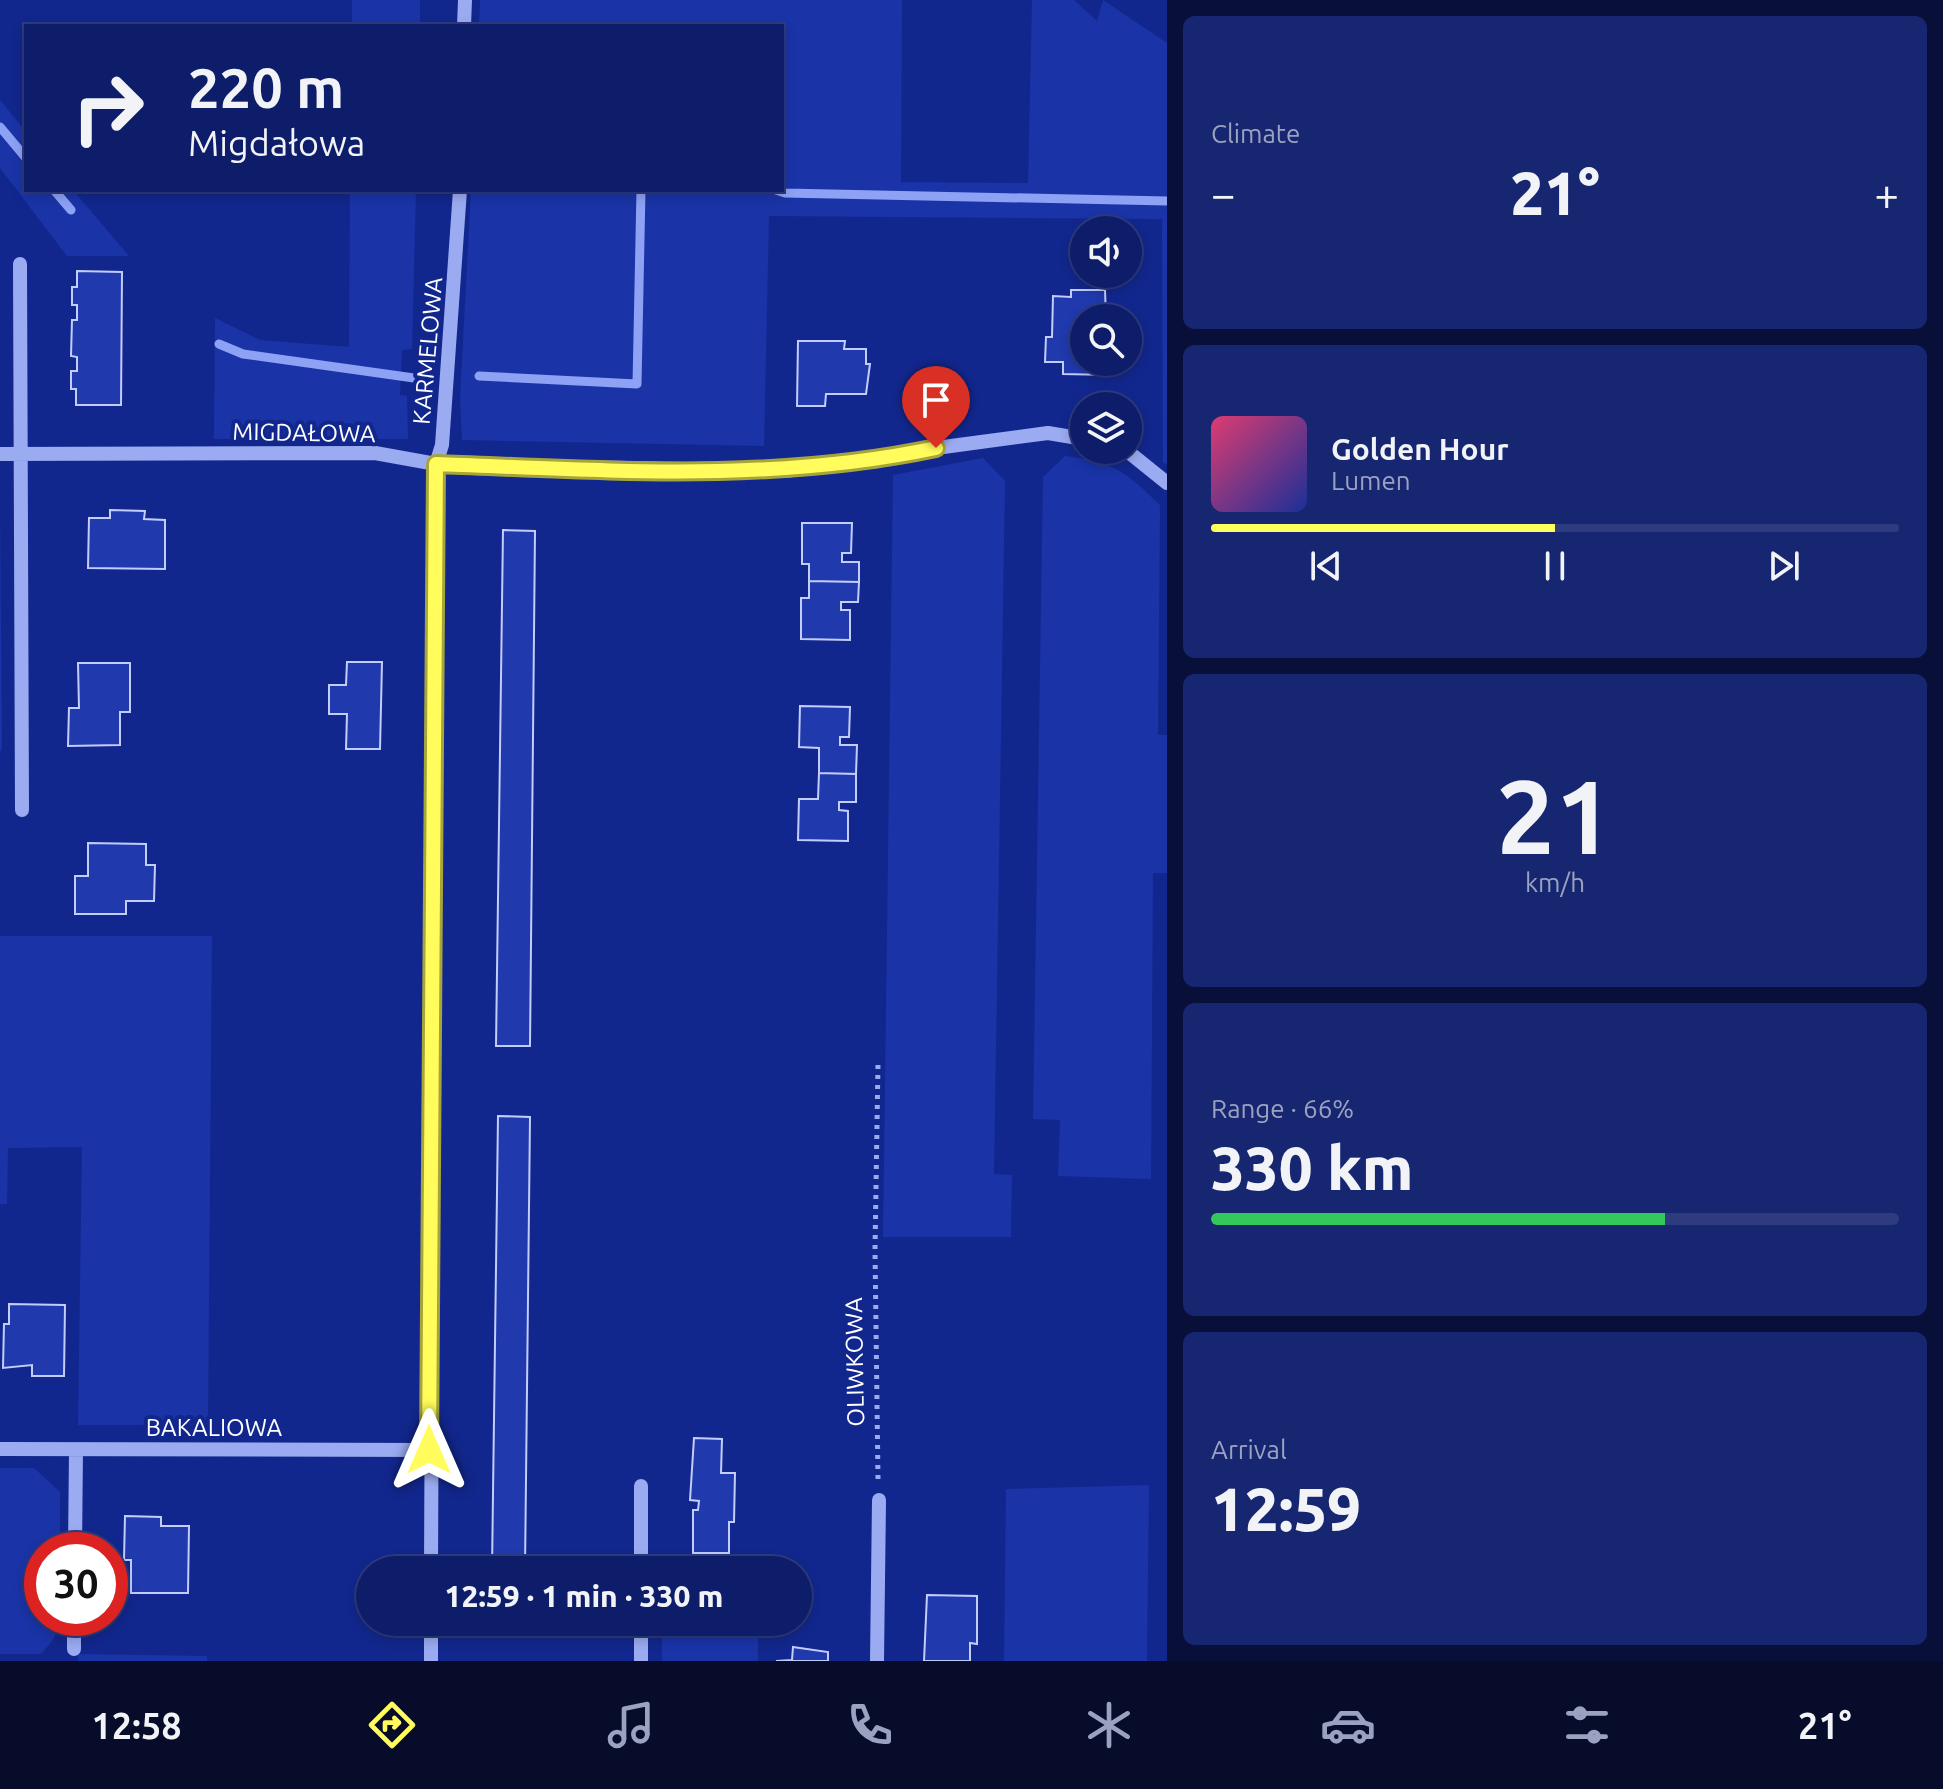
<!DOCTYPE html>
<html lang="en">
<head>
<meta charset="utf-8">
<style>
	:root { --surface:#0e1d6a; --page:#172670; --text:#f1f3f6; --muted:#9ba2c1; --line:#2e3b7e; --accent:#fffc5b }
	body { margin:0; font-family:Ubuntu,sans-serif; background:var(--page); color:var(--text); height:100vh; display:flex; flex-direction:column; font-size:30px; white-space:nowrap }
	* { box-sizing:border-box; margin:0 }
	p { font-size:26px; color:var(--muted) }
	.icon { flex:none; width:44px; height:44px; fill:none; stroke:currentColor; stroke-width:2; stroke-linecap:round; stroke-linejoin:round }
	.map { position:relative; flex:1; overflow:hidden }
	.sheet { display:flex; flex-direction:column; gap:16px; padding:16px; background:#08103a; width:776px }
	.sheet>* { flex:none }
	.hud { position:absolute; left:24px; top:24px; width:760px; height:168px; border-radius:0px; box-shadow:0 4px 12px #0003,0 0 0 2px var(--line); background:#0e1d6a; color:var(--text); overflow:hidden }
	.fabs { position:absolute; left:1070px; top:216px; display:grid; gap:16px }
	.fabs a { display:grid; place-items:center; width:72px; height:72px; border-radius:50%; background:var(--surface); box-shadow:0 4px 12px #0003,0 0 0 2px var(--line); font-size:40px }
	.speed { position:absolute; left:24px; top:1532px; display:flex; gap:16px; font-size:40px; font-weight:700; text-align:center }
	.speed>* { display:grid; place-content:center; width:104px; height:104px; border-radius:50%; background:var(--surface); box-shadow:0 4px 12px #0003,0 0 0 2px var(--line); line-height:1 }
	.speed .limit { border:12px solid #d22; background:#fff; color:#111 }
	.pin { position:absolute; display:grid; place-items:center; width:68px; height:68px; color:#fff; margin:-82px -34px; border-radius:50% 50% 50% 0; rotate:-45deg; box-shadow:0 0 8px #0007 }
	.pin .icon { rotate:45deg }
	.me { position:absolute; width:88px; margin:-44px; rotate:0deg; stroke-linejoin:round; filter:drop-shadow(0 0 6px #0008) }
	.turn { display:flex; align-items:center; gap:28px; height:168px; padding:0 32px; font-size:36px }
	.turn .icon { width:104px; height:104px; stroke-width:2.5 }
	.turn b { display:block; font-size:56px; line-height:68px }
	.big { font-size:60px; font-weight:800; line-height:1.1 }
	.sheet .widget { flex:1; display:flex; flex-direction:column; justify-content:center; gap:12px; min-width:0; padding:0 28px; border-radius:12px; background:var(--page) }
	.sheet .dial { align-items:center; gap:0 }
	.dial b { font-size:104px; line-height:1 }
	.song { display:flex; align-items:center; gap:24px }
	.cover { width:96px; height:96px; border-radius:12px; background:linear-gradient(135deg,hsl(340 70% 55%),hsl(230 70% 35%)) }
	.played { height:8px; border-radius:4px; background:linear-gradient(90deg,var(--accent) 50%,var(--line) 50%) }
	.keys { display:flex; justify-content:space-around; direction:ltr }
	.heat { display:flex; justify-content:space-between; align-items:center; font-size:44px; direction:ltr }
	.charge { height:12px; border-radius:6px; background:linear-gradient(90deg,#34c759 66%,var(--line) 0) }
	.trip { position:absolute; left:356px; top:1556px; width:456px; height:80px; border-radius:40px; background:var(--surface); box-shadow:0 4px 12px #0003,0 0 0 2px var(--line); font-weight:800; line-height:80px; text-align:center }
	.menu { display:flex; height:128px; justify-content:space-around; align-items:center; background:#060c2a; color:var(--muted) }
	.menu .icon { width:56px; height:56px }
	.menu .selected { color:var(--accent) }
	.menu b { font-size:36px; color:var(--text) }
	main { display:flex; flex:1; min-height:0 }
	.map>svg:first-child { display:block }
</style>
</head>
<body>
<main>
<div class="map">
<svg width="1167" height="1661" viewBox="0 0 1167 1661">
	<rect width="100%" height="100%" fill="#12278d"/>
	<path fill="#1a34a7" d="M 352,0 L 420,0 L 420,26 L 352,26 Z
		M 480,0 L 902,0 L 901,182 L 1028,183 L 1032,0 L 1074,0 L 1097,21 L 1103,0 L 1167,43 L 1167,464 L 1163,463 L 1162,219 L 769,216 L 764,446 L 462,440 L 460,398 L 471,190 L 782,190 L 782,26 L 479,26 Z
		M 0,100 L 26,132 L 26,190 L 73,190 L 129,256 L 67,256 L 0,168 Z
		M 350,190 L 416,190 L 412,349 L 402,350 L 400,395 L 407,396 L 408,439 L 214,439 L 215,318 L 260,340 L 349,347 Z
		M 1065,456 C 1114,462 1125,471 1160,505 L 1158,735 L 1167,735 L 1167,873 L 1153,873 L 1151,1179 L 1058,1176 L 1060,1120 L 1033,1119 L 1043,477 Z
		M 983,458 L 1005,481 L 994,1174 L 1012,1175 L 1011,1237 L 883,1237 L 893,475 Z
		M 0,504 L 2,748 L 0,753 Z
		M 0,936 L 212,936 L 208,1425 L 78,1425 L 82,1147 L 8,1148 L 7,1204 L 0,1204 Z
		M 0,1468 L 34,1468 L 60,1492 L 60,1550 L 42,1550 L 42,1618 L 60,1618 C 58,1635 52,1642 41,1654 L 0,1654 Z
		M 1149,1485 L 1147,1661 L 1004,1661 L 1006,1489 Z
		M 662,1622 L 758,1622 L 758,1661 L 662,1661 Z
		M 78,1654 L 207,1656 L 207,1661 L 78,1661 Z"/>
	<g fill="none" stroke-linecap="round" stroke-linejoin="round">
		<path stroke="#8da1f5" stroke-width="9" d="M 0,127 L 26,158
			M 54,190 L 71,210
			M 776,190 L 785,193 L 1167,201
			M 219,344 L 243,354 L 414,378
			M 479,376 L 637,384 L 641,190"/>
	</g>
	<path fill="#2039ad" stroke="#c2cdfc" stroke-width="2" d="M 77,271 L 122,272 L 121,405 L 76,405 L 76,389 L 71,389 L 71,371 L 77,371 L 77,357 L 71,356 L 72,320 L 77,320 L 77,305 L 72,305 L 72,287 L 77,287 Z
		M 1071,290 L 1105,290 L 1106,318 L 1084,318 L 1084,362 L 1111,362 L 1110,375 L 1063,374 L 1063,362 L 1045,362 L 1046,337 L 1052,337 L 1053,296 L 1071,297 Z
		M 798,341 L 845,341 L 844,349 L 866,349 L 866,364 L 870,364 L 866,394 L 826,394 L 825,406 L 797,406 Z
		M 110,510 L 145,511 L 144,519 L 165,520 L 165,569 L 88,568 L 89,518 L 110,518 Z
		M 802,523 L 852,523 L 851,553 L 842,553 L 842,562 L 859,562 L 859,582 L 809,581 L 809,564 L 802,564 Z
		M 503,530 L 535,531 L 530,1046 L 496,1046 Z
		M 809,581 L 859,582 L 858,602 L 841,602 L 841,610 L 850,610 L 850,640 L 801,639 L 801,598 L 809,598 Z
		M 347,662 L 382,662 L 380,749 L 346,749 L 347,714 L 329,714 L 329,685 L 346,685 Z
		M 78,663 L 130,663 L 130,712 L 120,712 L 120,745 L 68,746 L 69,708 L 79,708 Z
		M 800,706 L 850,707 L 849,737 L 840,737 L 840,745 L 857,745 L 856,774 L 819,773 L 819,748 L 799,747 Z
		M 819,773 L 856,774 L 856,802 L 839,802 L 839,810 L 848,811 L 848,841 L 798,840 L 799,799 L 818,799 Z
		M 88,843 L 146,844 L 146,865 L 155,865 L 154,901 L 126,901 L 126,914 L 75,914 L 75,876 L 88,876 Z
		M 498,1116 L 530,1117 L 525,1570 L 492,1570 Z
		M 9,1304 L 65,1305 L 64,1376 L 32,1376 L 32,1365 L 3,1368 L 4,1324 L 9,1324 Z
		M 694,1438 L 722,1439 L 721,1473 L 735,1473 L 734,1522 L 729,1522 L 729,1553 L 693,1553 L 693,1510 L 698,1510 L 699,1501 L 690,1500 Z
		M 125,1516 L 161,1517 L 161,1526 L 189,1526 L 188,1593 L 131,1593 L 131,1560 L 124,1560 Z
		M 927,1595 L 977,1596 L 977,1644 L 970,1643 L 970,1661 L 924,1661 Z
		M 491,1622 L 524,1622 L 524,1631 L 491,1631 Z
		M 793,1647 L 828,1652 L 828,1661 L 776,1661 L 792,1660 Z"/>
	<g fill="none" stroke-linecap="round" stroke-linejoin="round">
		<path stroke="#9babf1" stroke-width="5" stroke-dasharray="4 6" stroke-linecap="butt" d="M 878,1479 L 875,1250 L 878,1063"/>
		<path stroke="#9babf1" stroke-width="14" d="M 464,26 L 465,0
			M 20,264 L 22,810
			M 1126,450 L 1167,483
			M 0,454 L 375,453 L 436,464 L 784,471 L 878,461 L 936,448 L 1048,433 L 1084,439
			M 0,1449 L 429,1450
			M 75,1550 L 76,1450
			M 431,1570 L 436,464 L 442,445 L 460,190
			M 641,1570 L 641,1486
			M 74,1649 L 74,1618
			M 431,1661 L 431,1622
			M 641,1661 L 641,1622
			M 877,1661 L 879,1500"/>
	</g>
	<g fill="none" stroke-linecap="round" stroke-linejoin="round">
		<defs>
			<path id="route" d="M 429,1450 L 436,464 C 603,470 771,483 936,448"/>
		</defs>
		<use href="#route" stroke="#a6a43b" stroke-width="20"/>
		<use href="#route" stroke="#fffc5b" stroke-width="14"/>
	</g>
	<g text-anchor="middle" stroke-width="8" stroke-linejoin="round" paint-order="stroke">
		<g font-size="24" fill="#fff" stroke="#12278d">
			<text transform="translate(428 351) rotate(-85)" y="8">KARMELOWA</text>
			<text transform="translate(304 433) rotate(1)" y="8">MIGDAŁOWA</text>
			<text transform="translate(855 1362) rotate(-91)" y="8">OLIWKOWA</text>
			<text x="214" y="1436">BAKALIOWA</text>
		</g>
	</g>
</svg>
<div class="fabs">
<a><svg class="icon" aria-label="sound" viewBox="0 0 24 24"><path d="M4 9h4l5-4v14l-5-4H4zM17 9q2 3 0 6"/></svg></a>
<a><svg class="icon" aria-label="search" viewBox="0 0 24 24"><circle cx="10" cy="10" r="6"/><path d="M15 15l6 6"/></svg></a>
<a><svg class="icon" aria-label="layers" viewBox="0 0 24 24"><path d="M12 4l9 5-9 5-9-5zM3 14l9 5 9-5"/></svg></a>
</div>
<div class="speed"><div class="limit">30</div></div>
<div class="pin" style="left:936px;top:448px;background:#d93025"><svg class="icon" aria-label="arrive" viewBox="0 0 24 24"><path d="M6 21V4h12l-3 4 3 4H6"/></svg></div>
<svg class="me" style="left:429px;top:1450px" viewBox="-20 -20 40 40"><path d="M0-17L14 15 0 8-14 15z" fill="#fffc5b" stroke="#fff" stroke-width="4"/></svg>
<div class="trip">12:59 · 1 min · 330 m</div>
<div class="hud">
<div class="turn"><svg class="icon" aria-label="right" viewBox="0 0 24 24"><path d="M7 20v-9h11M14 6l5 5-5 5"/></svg><div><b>220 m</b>Migdałowa</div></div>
</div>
</div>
<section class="sheet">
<div class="widget"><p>Climate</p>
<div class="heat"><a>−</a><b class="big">21°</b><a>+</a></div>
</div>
<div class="widget">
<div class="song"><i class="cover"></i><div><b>Golden Hour</b><p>Lumen</p></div></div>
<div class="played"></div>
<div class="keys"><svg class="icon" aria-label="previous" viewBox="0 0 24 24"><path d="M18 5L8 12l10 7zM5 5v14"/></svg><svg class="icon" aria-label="pause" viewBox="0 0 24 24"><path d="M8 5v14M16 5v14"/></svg><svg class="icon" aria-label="next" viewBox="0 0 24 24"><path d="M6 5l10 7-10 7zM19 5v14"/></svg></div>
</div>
<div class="widget dial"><b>21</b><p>km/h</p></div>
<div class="widget"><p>Range · 66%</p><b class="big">330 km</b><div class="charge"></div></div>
<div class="widget"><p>Arrival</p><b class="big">12:59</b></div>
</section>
</main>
<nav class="menu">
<b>12:58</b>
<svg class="icon selected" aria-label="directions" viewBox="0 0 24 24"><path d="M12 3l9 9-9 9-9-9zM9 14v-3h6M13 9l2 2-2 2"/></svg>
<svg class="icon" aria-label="music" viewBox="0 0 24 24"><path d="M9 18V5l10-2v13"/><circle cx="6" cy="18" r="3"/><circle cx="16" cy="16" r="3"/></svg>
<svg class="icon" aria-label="phone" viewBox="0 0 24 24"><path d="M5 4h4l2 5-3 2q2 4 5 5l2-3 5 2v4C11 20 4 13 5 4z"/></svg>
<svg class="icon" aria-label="climate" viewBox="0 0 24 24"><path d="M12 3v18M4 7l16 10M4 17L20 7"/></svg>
<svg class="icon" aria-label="car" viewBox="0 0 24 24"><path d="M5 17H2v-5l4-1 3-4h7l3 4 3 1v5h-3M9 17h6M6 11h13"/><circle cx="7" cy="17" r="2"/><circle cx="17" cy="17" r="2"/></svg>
<svg class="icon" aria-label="filters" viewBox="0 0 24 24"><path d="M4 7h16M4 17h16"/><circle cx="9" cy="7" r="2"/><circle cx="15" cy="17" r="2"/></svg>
<b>21°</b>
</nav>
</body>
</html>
